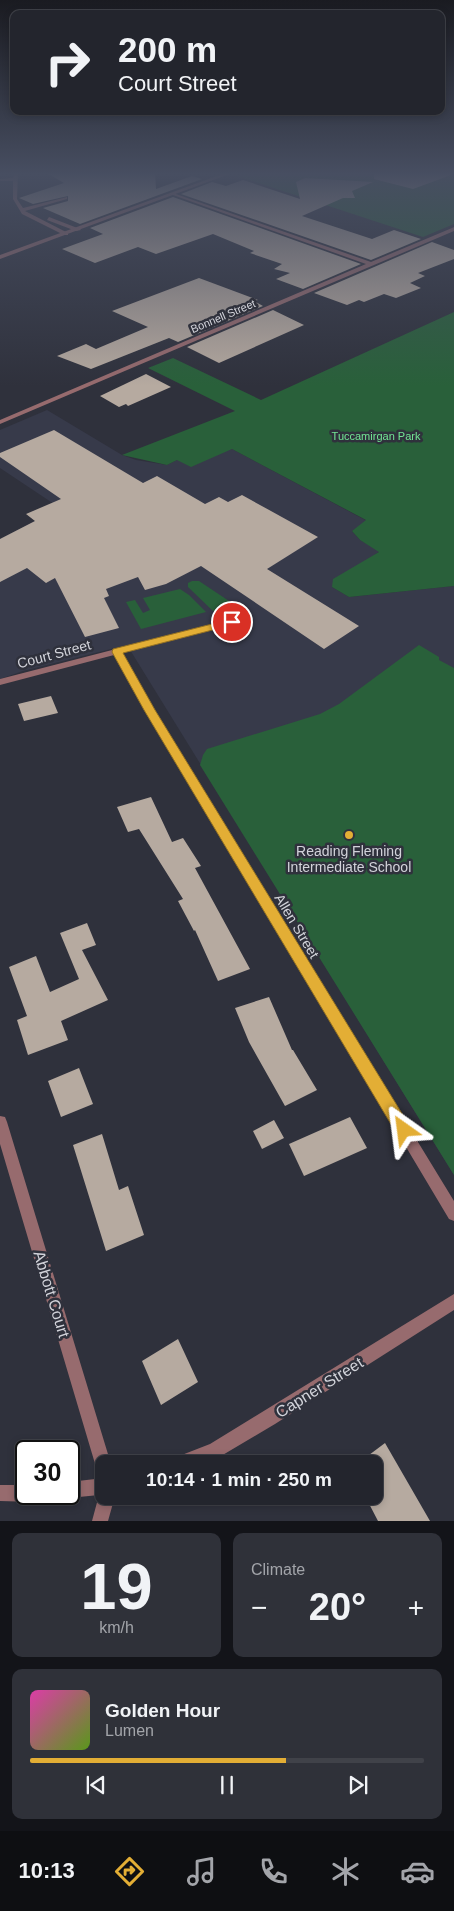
<!DOCTYPE html>
<html lang="en">
<head>
<meta charset="utf-8">
<style>
	:root { --surface:#23252d; --page:#2f3139; --text:#f1f3f6; --muted:#a3a5aa; --line:#404249; --accent:#e3ae35 }
	body { margin:0; font-family:Arial,sans-serif; background:var(--page); color:var(--text); height:100vh; display:flex; flex-direction:column; font-size:19px; white-space:nowrap }
	* { box-sizing:border-box; margin:0 }
	p { font-size:16px; color:var(--muted) }
	.icon { flex:none; width:28px; height:28px; fill:none; stroke:currentColor; stroke-width:2; stroke-linecap:round; stroke-linejoin:round }
	.map { position:relative; height:1521px; overflow:hidden }
	.panel { display:flex; flex-direction:column; gap:12px; padding:12px; background:#131419; flex:1 }
	.panel>* { flex:none }
	.top-card { position:absolute; left:10px; top:10px; width:435px; height:105px; border-radius:10px; box-shadow:0 2px 8px #0003,0 0 0 1px var(--line); background:#23252d; color:var(--text); overflow:hidden }
	.speed { position:absolute; left:15px; top:1440px; display:flex; gap:10px; font-size:25px; font-weight:700; text-align:center }
	.speed>* { display:grid; place-content:center; width:65px; height:65px; border-radius:50%; background:var(--surface); box-shadow:0 2px 8px #0003,0 0 0 1px var(--line); line-height:1 }
	.speed .limit { border:2px solid #111; border-radius:8px; background:#fff; color:#111 }
	.pin { position:absolute; display:grid; place-items:center; width:42px; height:42px; color:#fff; margin:-21px; border:2px solid #fff; border-radius:50%; box-shadow:0 1px 5px #0007 }
	.me { position:absolute; width:55px; margin:-28px; rotate:329deg; stroke-linejoin:round; filter:drop-shadow(0 0 4px #0008) }
	.turn { display:flex; align-items:center; gap:18px; height:105px; padding:0 25px; font-size:22px }
	.turn .icon { width:65px; height:65px; stroke-width:2.5 }
	.turn b { display:block; font-size:35px; line-height:42px }
	.big { font-size:38px; font-weight:600; line-height:1.1 }
	.panel .widget { flex:1; display:flex; flex-direction:column; justify-content:center; gap:8px; min-width:0; padding:0 18px; border-radius:10px; background:var(--page) }
	.panel .dial { align-items:center; gap:0 }
	.dial b { font-size:65px; line-height:1 }
	.song { display:flex; align-items:center; gap:15px }
	.cover { width:60px; height:60px; border-radius:8px; background:linear-gradient(135deg,hsl(320 70% 55%),hsl(90 70% 35%)) }
	.played { height:5px; border-radius:2px; background:linear-gradient(90deg,var(--accent) 65%,var(--line) 65%) }
	.keys { display:flex; justify-content:space-around; direction:ltr }
	.heat { display:flex; justify-content:space-between; align-items:center; font-size:28px; direction:ltr }
	.panel .tiles { flex:1; display:grid; gap:12px; grid-template-columns:1fr 1fr }
	.widget:last-child { grid-column:span 2 }
	.trip { position:absolute; left:95px; top:1455px; width:288px; height:50px; border-radius:10px; background:var(--surface); box-shadow:0 2px 8px #0003,0 0 0 1px var(--line); font-weight:600; line-height:50px; text-align:center }
	.dock { display:flex; height:80px; justify-content:space-around; align-items:center; background:#0e0f12; color:var(--muted) }
	.dock .icon { width:35px; height:35px }
	.dock .current { color:var(--accent) }
	.dock b { font-size:22px; color:var(--text) }
	.map>svg:first-child { display:block }
</style>
</head>
<body>
<div class="map">
<svg width="454" height="1521" viewBox="0 0 454 1521">
	<rect width="100%" height="100%" fill="#2f313c"/>
	<path fill="#373a4a" d="M 47,410 L 122,455 L 136,460 L 167,465 L 177,460 L 232,449 L 367,521 L 352,531 L 360,540 L 380,551 L 332,587 L 349,597 L 454,586 L 454,1175 L 127,645 L 23,671 L 0,679 L 0,539 L 60,508 L 0,468 L 0,430 Z"/>
	<path fill="#29603a" d="M 244,173 L 454,173 L 454,224 L 423,237 L 237,176 Z
		M 454,312 L 454,586 L 349,597 L 332,587 L 333,579 L 379,552 L 360,540 L 352,531 L 366,520 L 232,449 L 191,467 L 177,460 L 167,465 L 122,455 L 235,411 L 148,368 L 173,358 L 261,400 Z
		M 192,581 L 199,581 L 244,611 L 231,608 L 213,611 L 188,587 L 188,583 Z
		M 180,589 L 189,595 L 206,612 L 141,629 L 126,602 L 135,600 L 143,613 L 150,610 L 143,598 Z
		M 419,645 L 439,657 L 439,660 L 454,668 L 454,1175 L 200,765 L 203,755 L 207,749 L 320,714 L 339,704 Z"/>
	<path fill="#b6aaa0" d="M 47,173 L 155,173 L 156,189 L 192,176 L 202,179 L 80,224 L 43,208 L 68,201 L 68,196 L 33,204 L 19,198 L 64,183 Z
		M 374,173 L 451,173 L 451,175 L 413,189 L 374,179 Z
		M 305,178 L 373,182 L 352,191 L 355,198 L 343,198 L 302,216 L 372,239 L 394,230 L 421,239 L 371,260 L 181,194 L 212,182 L 226,186 L 243,180 L 300,199 L 296,182 Z
		M 173,197 L 361,264 L 303,289 L 276,279 L 290,273 L 274,269 L 282,264 L 250,253 L 254,251 L 213,234 L 156,254 L 138,247 L 95,263 L 62,249 L 103,234 L 90,228 Z
		M 432,242 L 454,250 L 454,259 L 418,273 L 425,276 L 410,283 L 421,288 L 396,298 L 384,294 L 364,302 L 359,300 L 347,305 L 314,293 Z
		M 199,278 L 258,300 L 254,301 L 263,306 L 178,342 L 169,338 L 91,369 L 57,356 L 86,344 L 96,349 L 148,327 L 112,311 Z
		M 273,310 L 304,325 L 219,363 L 187,347 Z
		M 146,374 L 171,387 L 128,406 L 126,404 L 119,407 L 100,396 Z
		M 54,430 L 143,483 L 157,476 L 205,504 L 219,497 L 228,502 L 242,495 L 318,537 L 267,569 L 359,626 L 324,649 L 201,566 L 166,584 L 145,590 L 138,577 L 106,589 L 109,596 L 104,598 L 119,628 L 85,637 L 55,578 L 46,583 L 27,568 L 0,582 L 0,539 L 35,521 L 26,514 L 61,499 L 0,457 L 0,453 Z
		M 51,696 L 58,713 L 24,721 L 18,704 Z
		M 151,797 L 172,842 L 183,838 L 201,866 L 195,868 L 250,969 L 218,981 L 195,930 L 194,931 L 178,901 L 183,899 L 139,829 L 128,832 L 117,807 Z
		M 87,923 L 96,945 L 82,950 L 108,1000 L 61,1021 L 68,1040 L 28,1055 L 17,1020 L 27,1016 L 9,967 L 36,956 L 50,992 L 79,979 L 60,933 Z
		M 269,997 L 292,1050 L 293,1050 L 317,1090 L 285,1106 L 249,1042 L 235,1008 Z
		M 79,1068 L 93,1104 L 61,1117 L 48,1081 Z
		M 350,1117 L 367,1148 L 304,1176 L 289,1144 Z
		M 274,1120 L 284,1138 L 262,1149 L 253,1131 Z
		M 102,1134 L 119,1190 L 128,1186 L 144,1235 L 106,1251 L 73,1145 Z
		M 178,1339 L 198,1382 L 161,1405 L 142,1361 Z
		M 385,1443 L 430,1521 L 378,1521 L 365,1496 L 374,1496 L 374,1464 L 357,1464 Z"/>
	<g fill="none" stroke-linecap="round" stroke-linejoin="round">
		<path fill="#976b6e" fill-rule="evenodd" d="M 14,173 L 18,173 L 17,199 L 23,208 L 67,197 L 67,199 L 25,211 L 68,233 L 68,235 L 64,235 L 22,214 L 13,199 L 13,181 L 0,181 L 0,179 L 13,178 Z
			M 173,193 L 371,262 L 452,228 L 454,227 L 454,231 L 0,424 L 0,420 L 366,264 L 173,195 Z
			M 49,217 L 80,229 L 81,230 L 76,231 L 47,220 Z
			M 232,619 L 236,622 L 235,624 L 122,653 L 154,710 L 454,1201 L 454,1221 L 449,1219 L 147,713 L 114,655 L 0,685 L 0,679 Z
			M 0,1116 L 5,1117 L 7,1122 L 111,1464 L 104,1464 L 104,1475 L 98,1473 L 96,1467 L 0,1144 Z
			M 454,1294 L 454,1310 L 275,1424 L 221,1456 L 201,1464 L 172,1464 L 174,1458 L 210,1444 Z
			M 104,1478 L 104,1496 L 115,1496 L 108,1521 L 92,1521 L 99,1495 L 69,1498 L 63,1496 L 62,1494 L 69,1494 L 69,1482 Z
			M 0,1485 L 26,1485 L 26,1494 L 42,1494 L 40,1500 L 34,1502 L 0,1501 Z"/>
		<path fill="#976b6e" fill-rule="evenodd" d="M 225,173 L 232,173 L 0,259 L 0,255 Z"/>
	</g>
	<linearGradient id="sky" x2="0" y2="1"><stop stop-color="#1a1b21"/><stop offset="0.45" stop-color="#474e61"/><stop offset="1" stop-color="#474e61" stop-opacity="0"/></linearGradient>
	<rect width="454" height="386" fill="url(#sky)"/>
	<path fill="#e3ae35" stroke="#947122" d="M 232,619 L 237,622 L 236,624 L 123,653 L 155,710 L 409,1125 L 411,1130 L 409,1136 L 404,1138 L 398,1136 L 144,710 L 112,652 L 113,649 Z"/>
	<circle fill="#e3ae35" stroke="#2f313c" stroke-width="2" cx="349" cy="835" r="5"/>
	<g text-anchor="middle" stroke-width="5" stroke-linejoin="round" paint-order="stroke">
		<g font-size="11" fill="#d2d3da" stroke="#2f313c">
			<text transform="translate(223 316) rotate(-23)" y="4">Bonnell Street</text>
		</g>
		<g font-size="11" fill="#72e594" stroke="#2f313c">
			<text x="376" y="440">Tuccamirgan Park</text>
		</g>
		<g font-size="14" fill="#d2d3da" stroke="#2f313c">
			<text transform="translate(54 654) rotate(-15)" y="5">Court Street</text>
			<text transform="translate(297 926) rotate(59)" y="5">Allen Street</text>
		</g>
		<g font-size="14" fill="#d2d3da" stroke="#2f313c">
			<text x="349" y="856">Reading Fleming<tspan x="349" dy="16">Intermediate School</tspan></text>
		</g>
		<g font-size="16" fill="#d2d3da" stroke="#2f313c">
			<text transform="translate(52 1294) rotate(73)" y="6">Abbott Court</text>
			<text transform="translate(319 1387) rotate(-32)" y="6">Capner Street</text>
		</g>
	</g>
</svg>
<div class="speed"><div class="limit">30</div></div>
<div class="pin" style="left:232px;top:622px;background:#d93025"><svg class="icon" aria-label="arrive" viewBox="0 0 24 24"><path d="M6 21V4h12l-3 4 3 4H6"/></svg></div>
<svg class="me" style="left:404px;top:1130px" viewBox="-20 -20 40 40"><path d="M0-17L14 15 0 8-14 15z" fill="#e3ae35" stroke="#fff" stroke-width="4"/></svg>
<div class="trip">10:14 · 1 min · 250 m</div>
<div class="top-card">
<div class="turn"><svg class="icon" aria-label="right" viewBox="0 0 24 24"><path d="M7 20v-9h11M14 6l5 5-5 5"/></svg><div><b>200 m</b>Court Street</div></div>
</div>
</div>
<section class="panel">
<div class="tiles">
<div class="widget dial"><b>19</b><p>km/h</p></div>
<div class="widget"><p>Climate</p>
<div class="heat"><a>−</a><b class="big">20°</b><a>+</a></div>
</div>
<div class="widget">
<div class="song"><i class="cover"></i><div><b>Golden Hour</b><p>Lumen</p></div></div>
<div class="played"></div>
<div class="keys"><svg class="icon" aria-label="previous" viewBox="0 0 24 24"><path d="M18 5L8 12l10 7zM5 5v14"/></svg><svg class="icon" aria-label="pause" viewBox="0 0 24 24"><path d="M8 5v14M16 5v14"/></svg><svg class="icon" aria-label="next" viewBox="0 0 24 24"><path d="M6 5l10 7-10 7zM19 5v14"/></svg></div>
</div>
</div>
</section>
<nav class="dock">
<b>10:13</b>
<svg class="icon current" aria-label="directions" viewBox="0 0 24 24"><path d="M12 3l9 9-9 9-9-9zM9 14v-3h6M13 9l2 2-2 2"/></svg>
<svg class="icon" aria-label="music" viewBox="0 0 24 24"><path d="M9 18V5l10-2v13"/><circle cx="6" cy="18" r="3"/><circle cx="16" cy="16" r="3"/></svg>
<svg class="icon" aria-label="phone" viewBox="0 0 24 24"><path d="M5 4h4l2 5-3 2q2 4 5 5l2-3 5 2v4C11 20 4 13 5 4z"/></svg>
<svg class="icon" aria-label="climate" viewBox="0 0 24 24"><path d="M12 3v18M4 7l16 10M4 17L20 7"/></svg>
<svg class="icon" aria-label="car" viewBox="0 0 24 24"><path d="M5 17H2v-5l4-1 3-4h7l3 4 3 1v5h-3M9 17h6M6 11h13"/><circle cx="7" cy="17" r="2"/><circle cx="17" cy="17" r="2"/></svg>
</nav>
</body>
</html>
